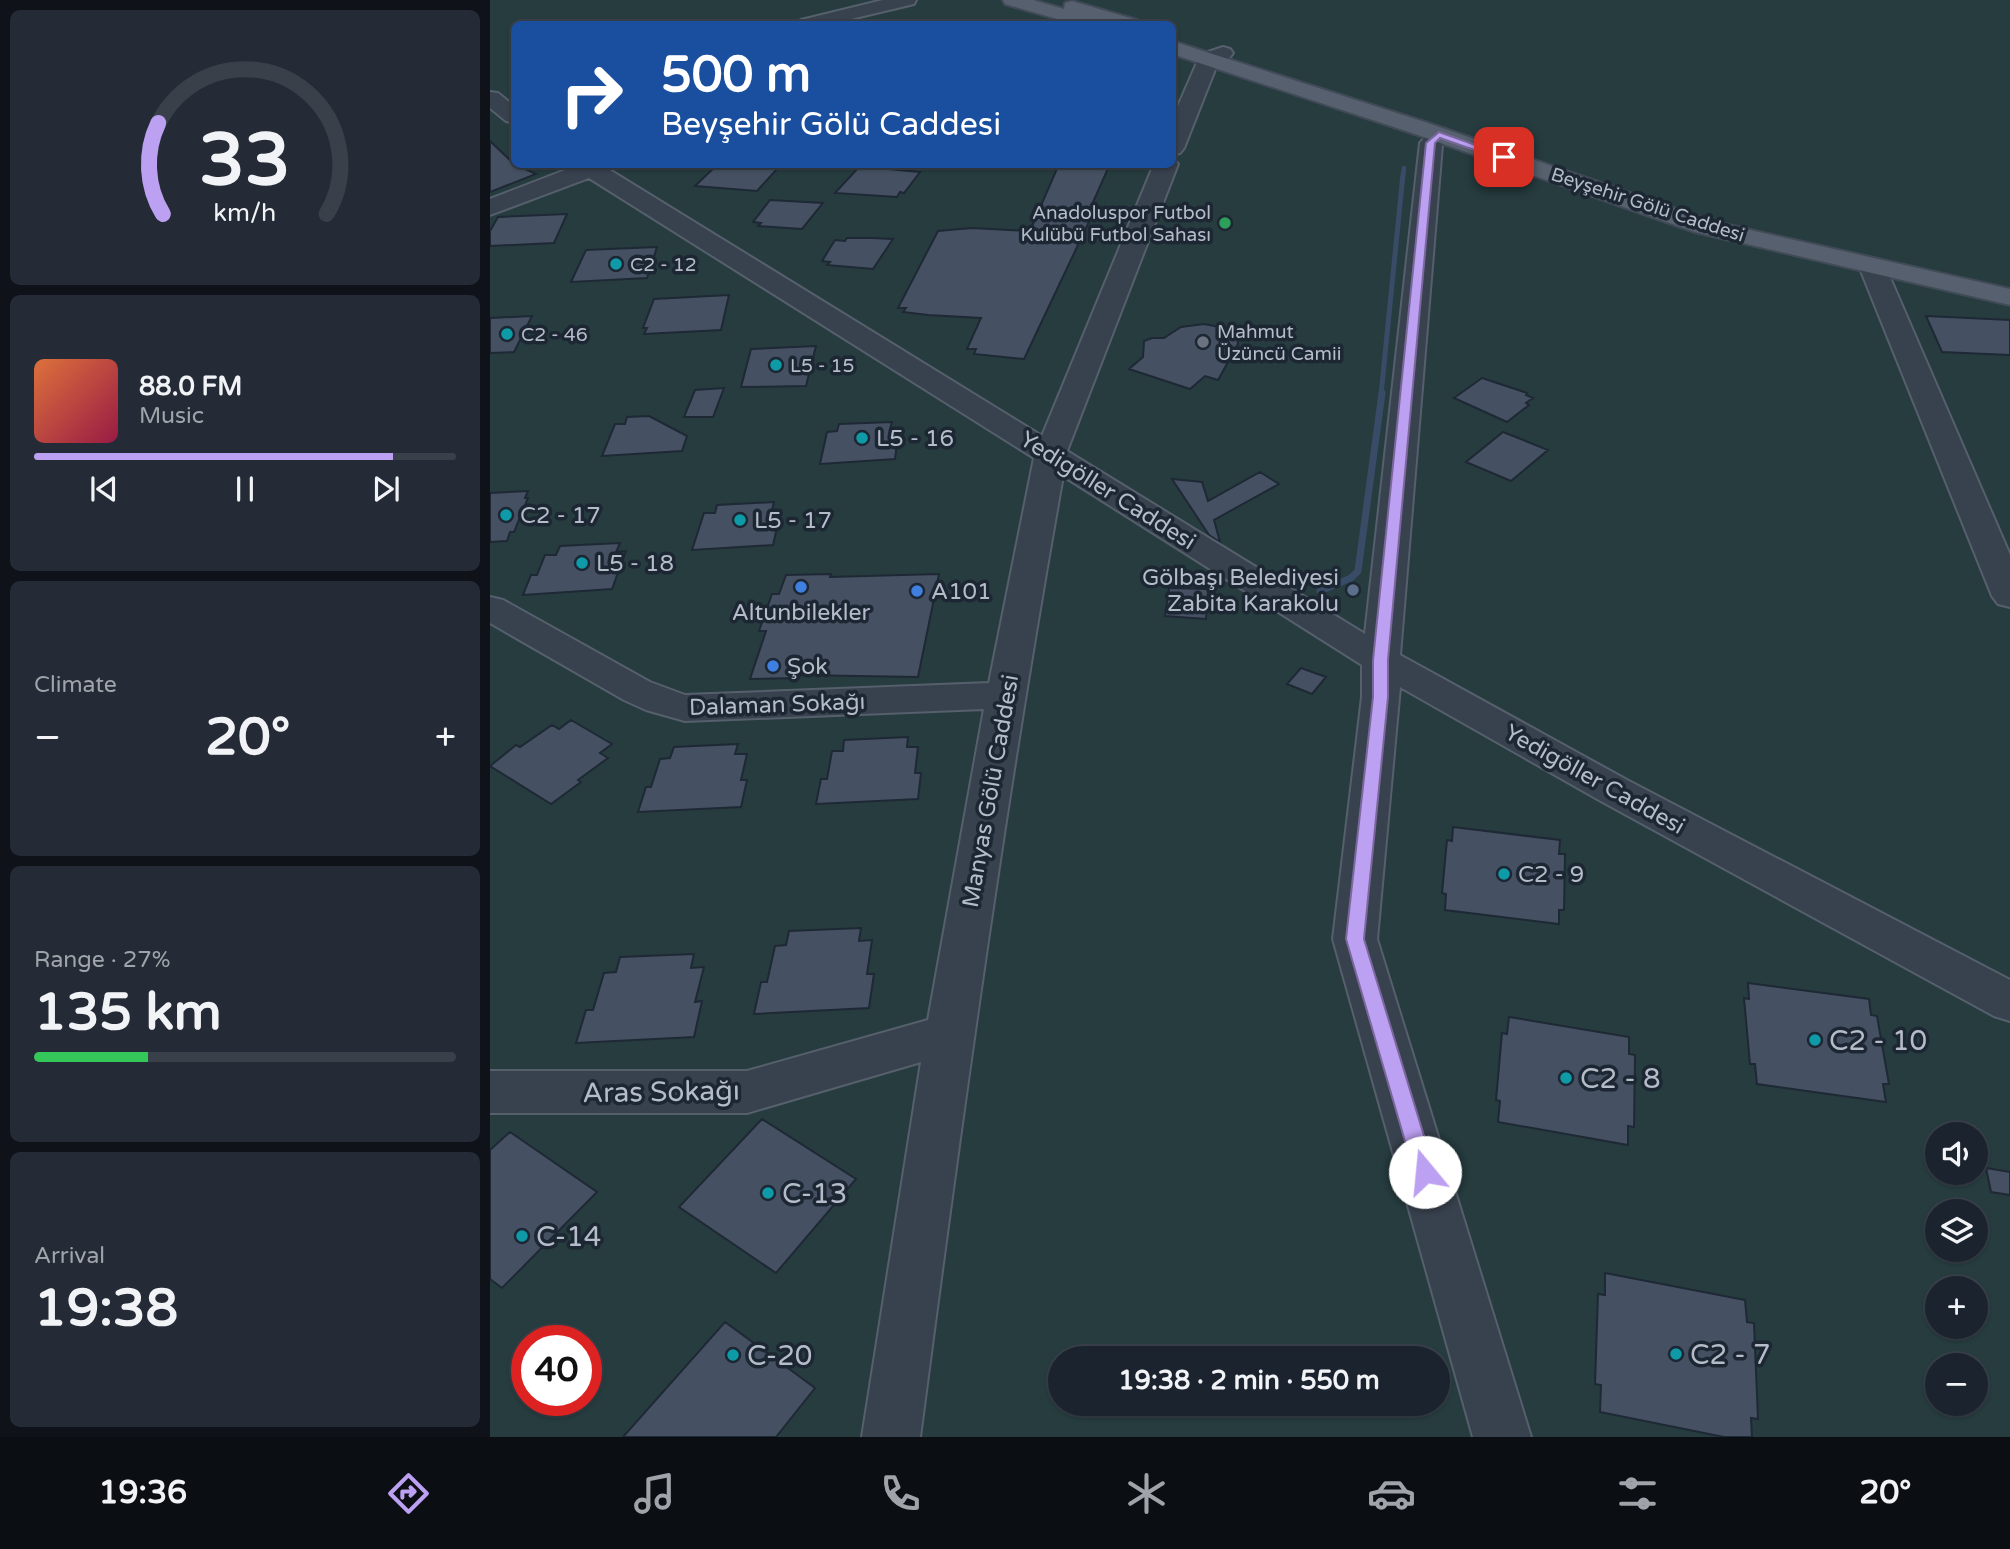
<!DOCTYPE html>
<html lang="en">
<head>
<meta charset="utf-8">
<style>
	:root { --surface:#1b232e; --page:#242b36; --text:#f1f3f6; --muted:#a0a4aa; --line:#39404a; --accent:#bca0f2 }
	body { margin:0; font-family:"Varela Round",sans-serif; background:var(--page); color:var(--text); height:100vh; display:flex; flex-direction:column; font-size:26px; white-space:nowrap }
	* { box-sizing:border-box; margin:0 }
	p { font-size:23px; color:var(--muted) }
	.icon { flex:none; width:38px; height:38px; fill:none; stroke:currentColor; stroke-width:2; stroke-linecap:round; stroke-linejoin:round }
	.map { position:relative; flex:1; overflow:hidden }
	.drawer { display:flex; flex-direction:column; gap:10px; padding:10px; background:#0f1319; width:490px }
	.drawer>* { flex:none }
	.top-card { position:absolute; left:21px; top:21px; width:665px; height:147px; border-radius:10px; box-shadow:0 2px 5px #0004,0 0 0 2px var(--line); background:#1a4fa0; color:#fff; overflow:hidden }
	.controls { position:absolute; left:1435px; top:1122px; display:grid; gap:14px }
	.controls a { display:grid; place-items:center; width:63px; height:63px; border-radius:50%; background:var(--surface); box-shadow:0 2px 5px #0004,0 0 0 2px var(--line); font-size:35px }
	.speed { position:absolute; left:21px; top:1325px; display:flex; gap:14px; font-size:35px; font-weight:700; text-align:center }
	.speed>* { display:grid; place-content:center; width:91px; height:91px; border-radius:50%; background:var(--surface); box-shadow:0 2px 5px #0004,0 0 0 2px var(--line); line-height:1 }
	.speed .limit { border:10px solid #d22; background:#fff; color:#111 }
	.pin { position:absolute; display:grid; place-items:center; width:60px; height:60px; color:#fff; margin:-30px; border-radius:14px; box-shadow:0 4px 10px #0006 }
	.me { position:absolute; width:77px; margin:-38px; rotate:343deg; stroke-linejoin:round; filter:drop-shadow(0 0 5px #0008) }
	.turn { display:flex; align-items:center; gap:24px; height:147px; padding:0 35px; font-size:32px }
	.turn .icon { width:91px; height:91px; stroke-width:2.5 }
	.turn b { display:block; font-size:49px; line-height:60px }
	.big { font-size:52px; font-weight:700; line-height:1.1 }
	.drawer .card { flex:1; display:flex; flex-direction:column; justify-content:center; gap:10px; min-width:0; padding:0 24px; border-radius:10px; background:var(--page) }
	.drawer .dial { align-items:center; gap:0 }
	.dial svg { height:182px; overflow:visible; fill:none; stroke:var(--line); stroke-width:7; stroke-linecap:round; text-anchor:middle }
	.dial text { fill:var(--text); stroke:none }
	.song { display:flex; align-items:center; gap:21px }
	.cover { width:84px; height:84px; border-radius:10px; background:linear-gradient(135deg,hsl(20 70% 55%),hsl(340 70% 35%)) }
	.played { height:7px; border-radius:4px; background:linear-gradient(90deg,var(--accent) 85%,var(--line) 85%) }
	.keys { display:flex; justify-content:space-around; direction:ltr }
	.heat { display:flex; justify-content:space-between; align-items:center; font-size:38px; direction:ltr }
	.charge { height:10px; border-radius:5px; background:linear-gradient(90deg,#34c759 27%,var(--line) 0) }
	.trip { position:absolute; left:558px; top:1346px; width:402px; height:70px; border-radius:35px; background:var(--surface); box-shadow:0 2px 5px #0004,0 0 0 2px var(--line); font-weight:700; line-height:70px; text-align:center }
	.dock { display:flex; height:112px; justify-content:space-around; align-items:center; background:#0b0e12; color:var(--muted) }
	.dock .icon { width:49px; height:49px }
	.dock .on { color:var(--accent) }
	.dock b { font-size:32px; color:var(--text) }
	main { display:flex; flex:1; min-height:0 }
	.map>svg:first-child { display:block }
</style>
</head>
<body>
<main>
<section class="drawer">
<div class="card dial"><svg viewBox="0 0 100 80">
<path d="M14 69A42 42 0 1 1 86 69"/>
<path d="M14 69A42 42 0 0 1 12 29" stroke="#bca0f2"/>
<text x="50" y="56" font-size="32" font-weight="700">33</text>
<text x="50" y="72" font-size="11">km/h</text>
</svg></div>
<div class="card">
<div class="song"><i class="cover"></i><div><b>88.0 FM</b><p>Music</p></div></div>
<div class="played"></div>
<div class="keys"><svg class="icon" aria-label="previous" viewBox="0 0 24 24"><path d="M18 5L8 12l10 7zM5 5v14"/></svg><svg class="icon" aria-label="pause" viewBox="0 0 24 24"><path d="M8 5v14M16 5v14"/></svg><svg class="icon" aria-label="next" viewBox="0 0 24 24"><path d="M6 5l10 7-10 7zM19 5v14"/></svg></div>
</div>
<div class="card"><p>Climate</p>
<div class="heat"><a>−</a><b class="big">20°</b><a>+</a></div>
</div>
<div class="card"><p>Range · 27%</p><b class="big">135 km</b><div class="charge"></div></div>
<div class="card"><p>Arrival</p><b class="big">19:38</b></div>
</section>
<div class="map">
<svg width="1520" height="1437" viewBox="0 0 1520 1437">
	<rect width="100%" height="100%" fill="#242f3e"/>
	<path fill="#263c3f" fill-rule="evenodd" d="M 0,0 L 1520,0 L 1520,1437 L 0,1437 ZM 24,24 L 682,24 L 682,164 L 24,164 ZM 1447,1134 L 1486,1134 L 1486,1172 L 1447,1172 ZM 1447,1211 L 1486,1211 L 1486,1250 L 1447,1250 ZM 1447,1288 L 1486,1288 L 1486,1326 L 1447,1326 ZM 37,1340 L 96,1340 L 96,1400 L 37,1400 ZM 570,1358 L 948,1358 L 948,1404 L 570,1404 ZM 1447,1365 L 1486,1365 L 1486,1404 L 1447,1404 Z"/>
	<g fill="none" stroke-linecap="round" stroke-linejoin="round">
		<path stroke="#394c67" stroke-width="4.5" d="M 913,176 L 914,168"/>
		<path stroke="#394c67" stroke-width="5" d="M 891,395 L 913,174"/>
		<path stroke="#394c67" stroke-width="7" d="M 830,591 L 861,578 L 868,571 L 892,393"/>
	</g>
	<path fill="#455162" stroke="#1f2835" stroke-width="2" d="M 0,141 L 24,164 L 46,174 L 0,192 Z
		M 288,164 L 284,169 L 287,169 L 267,191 L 205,186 L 228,164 Z
		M 569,164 L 620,164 L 600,209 L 605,209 L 534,359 L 484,354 L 486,349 L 477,349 L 491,318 L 438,315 L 413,312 L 416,308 L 408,308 L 448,231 L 482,228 L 540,231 Z
		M 369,167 L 398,169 L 430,172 L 414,193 L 410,192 L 407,197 L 345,193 Z
		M 280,200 L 333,203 L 312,229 L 268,226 L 271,223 L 263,222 Z
		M 77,214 L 64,243 L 0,246 L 0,231 L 8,217 Z
		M 357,238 L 382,238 L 403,239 L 383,269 L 337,265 L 340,262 L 332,261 L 345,240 L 355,241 Z
		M 167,247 L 157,278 L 81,282 L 96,250 Z
		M 239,295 L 231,330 L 154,334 L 157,328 L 153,328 L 164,299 Z
		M 42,316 L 24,352 L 0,353 L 0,318 Z
		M 1436,316 L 1520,320 L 1520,355 L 1452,352 Z
		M 714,324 L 735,328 L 747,338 L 748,344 L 728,380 L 715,376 L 700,389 L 639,369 L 653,357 L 654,341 L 662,338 L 674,338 L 691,327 Z
		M 326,346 L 316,386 L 251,387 L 261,349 Z
		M 992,378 L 1037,393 L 1036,395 L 1043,398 L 1036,403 L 1039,405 L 1017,422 L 964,398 Z
		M 234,388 L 223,417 L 194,417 L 205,390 Z
		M 159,416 L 197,436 L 192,451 L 112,456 L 125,424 L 135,424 L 137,417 Z
		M 402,422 L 400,429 L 409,429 L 405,459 L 330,464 L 337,432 L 347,431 L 349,424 Z
		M 1013,432 L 1058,450 L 1021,481 L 976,462 Z
		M 770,472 L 789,484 L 724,520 L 730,542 L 719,535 L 682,479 L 712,482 L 718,501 Z
		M 38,491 L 35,498 L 38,498 L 24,532 L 20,532 L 17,541 L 0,542 L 0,493 Z
		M 284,502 L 282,510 L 291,510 L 283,545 L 202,550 L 214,513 L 225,513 L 227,505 Z
		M 130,543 L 126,552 L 136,551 L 122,589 L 33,595 L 41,575 L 47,575 L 55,555 L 66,555 L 70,546 Z
		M 341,574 L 340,577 L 449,574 L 428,677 L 310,675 L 309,678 L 260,679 L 276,631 L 269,631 L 282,594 L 289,594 L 296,575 Z
		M 679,588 L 718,589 L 716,619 L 675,616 Z
		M 811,668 L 836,677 L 822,694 L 797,684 Z
		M 81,720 L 122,744 L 110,753 L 118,758 L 88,780 L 91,782 L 61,804 L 0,766 L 26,745 L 30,747 L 62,725 L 69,729 Z
		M 418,737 L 417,747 L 428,747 L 425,773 L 431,773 L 428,799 L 326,804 L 331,779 L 337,779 L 342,751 L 353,751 L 354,740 Z
		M 248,744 L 245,754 L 257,754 L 251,780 L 257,780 L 251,807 L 148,812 L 156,787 L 161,787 L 170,759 L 180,758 L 184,747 Z
		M 963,827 L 1070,840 L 1069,854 L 1075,854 L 1074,910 L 1069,910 L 1069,924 L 955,910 L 956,894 L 952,893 L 957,840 L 962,841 Z
		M 371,928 L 369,941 L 382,940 L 377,974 L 384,974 L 379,1008 L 264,1014 L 271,982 L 277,982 L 285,946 L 296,945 L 299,931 Z
		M 204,954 L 201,968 L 214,967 L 205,1002 L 212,1001 L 204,1037 L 86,1043 L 96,1010 L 103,1010 L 114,973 L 126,972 L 130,957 Z
		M 1258,983 L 1379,999 L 1381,1015 L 1387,1016 L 1399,1084 L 1393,1084 L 1396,1102 L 1267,1084 L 1265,1064 L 1260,1064 L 1254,998 L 1259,999 Z
		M 1019,1017 L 1139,1037 L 1139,1054 L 1145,1055 L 1144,1127 L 1138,1126 L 1138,1145 L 1008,1122 L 1010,1101 L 1006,1100 L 1012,1033 L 1017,1034 Z
		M 272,1119 L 366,1179 L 286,1273 L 189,1207 Z
		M 20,1132 L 107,1192 L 12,1288 L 0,1279 L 0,1150 Z
		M 1496,1168 L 1520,1172 L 1520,1195 L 1501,1192 Z
		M 1115,1273 L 1255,1300 L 1257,1322 L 1264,1323 L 1268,1419 L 1261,1418 L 1262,1437 L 1234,1437 L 1110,1412 L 1111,1385 L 1105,1384 L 1108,1294 L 1115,1295 Z
		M 235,1322 L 325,1388 L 286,1437 L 133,1437 Z"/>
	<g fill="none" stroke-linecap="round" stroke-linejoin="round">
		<defs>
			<path id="minor" d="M 393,0 L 426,0 L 424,4 L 340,24 L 308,24 L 311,20 Z
				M 733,47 L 740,49 L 743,53 L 740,57 L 728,62 L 694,148 L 690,153 L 682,155 L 682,120 L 709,58 L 712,54 Z
				M 0,92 L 8,93 L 24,106 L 24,123 L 16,121 L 0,108 Z
				M 949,128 L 957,130 L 960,135 L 952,145 L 910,655 L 1137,780 L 1520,980 L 1520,1021 L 1504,1016 L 1109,800 L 910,687 L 887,939 L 1041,1437 L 983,1437 L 843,939 L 872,697 L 872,665 L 573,476 C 516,795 472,1116 430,1437 L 372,1437 L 431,1062 L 257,1113 L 0,1113 L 0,1071 L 257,1071 L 438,1020 L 494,709 L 195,721 L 156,710 L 134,700 L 0,623 L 0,597 L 13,600 L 160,682 L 195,695 L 499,683 L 544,458 L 99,178 L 0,215 L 0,199 L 83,167 L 82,164 L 110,164 L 552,436 L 664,164 L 682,164 L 684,159 L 688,164 L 577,451 L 875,634 L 930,143 L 941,130 Z
				M 1382,258 L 1391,260 L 1395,266 L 1520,555 L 1520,607 L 1508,604 L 1502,596 L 1369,266 L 1373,260 Z"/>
			<path id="major" d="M 513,0 L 543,0 L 574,9 L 575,3 L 582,1 L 647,20 L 650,24 L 585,24 L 515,4 Z
				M 682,41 L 938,123 L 1221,221 L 1520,289 L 1520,305 L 1205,232 L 922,133 L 682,54 Z"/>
		</defs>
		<use href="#minor" stroke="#565f6c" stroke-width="4"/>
		<use href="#major" stroke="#414a57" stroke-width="4"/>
		<use href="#minor" fill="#38414e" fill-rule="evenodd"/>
		<use href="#major" fill="#56606e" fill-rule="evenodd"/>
	</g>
	<path fill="#bca0f2" stroke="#7a689d" stroke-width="2" d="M 949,132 L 1019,157 L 1010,159 L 950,138 L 945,143 L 898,660 L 898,697 L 874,939 L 945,1172 L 942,1179 L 935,1181 L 927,1179 L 924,1172 L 856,939 L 883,697 L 883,660 L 936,143 Z"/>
	<circle fill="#2e9e5b" stroke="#1d2633" stroke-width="2.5" cx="735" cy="223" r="7"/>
	<g fill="#0f9aa8" stroke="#1d2633" stroke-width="2.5">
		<circle cx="126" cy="264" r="7"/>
		<circle cx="17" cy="334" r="7"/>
		<circle cx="286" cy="365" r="7"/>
		<circle cx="372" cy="438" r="7"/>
		<circle cx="16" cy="515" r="7"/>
		<circle cx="250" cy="520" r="7"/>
		<circle cx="92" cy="563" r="7"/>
		<circle cx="1014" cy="874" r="7"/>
		<circle cx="1325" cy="1040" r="7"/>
		<circle cx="1076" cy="1078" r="7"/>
		<circle cx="278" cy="1193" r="7"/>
		<circle cx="32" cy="1236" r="7"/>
		<circle cx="1186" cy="1354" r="7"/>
		<circle cx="243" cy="1355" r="7"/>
	</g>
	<circle fill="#6b7280" stroke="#1d2633" stroke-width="2.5" cx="713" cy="342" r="7"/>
	<g fill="#3f7fe0" stroke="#1d2633" stroke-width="2.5">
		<circle cx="311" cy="587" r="7"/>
		<circle cx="427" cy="591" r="7"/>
		<circle cx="283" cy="666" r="7"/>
	</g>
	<circle fill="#5c6f8a" stroke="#1d2633" stroke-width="2.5" cx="863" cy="590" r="7"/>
	<g text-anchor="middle" stroke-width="7" stroke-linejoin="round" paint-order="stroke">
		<g font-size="19" fill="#b4bcc9" stroke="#1d2633">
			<text transform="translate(1158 204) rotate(18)" y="7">Beyşehir Gölü Caddesi</text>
		</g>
		<g font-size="19" fill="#b4bcc9" stroke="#1d2633" text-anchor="start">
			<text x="721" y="219" text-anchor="end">Anadoluspor Futbol<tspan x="721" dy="22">Kulübü Futbol Sahası</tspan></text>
			<text x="140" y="271">C2 - 12</text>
			<text x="727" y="338">Mahmut<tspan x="727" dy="22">Üzüncü Camii</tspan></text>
			<text x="31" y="341">C2 - 46</text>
			<text x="300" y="372">L5 - 15</text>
		</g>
		<g font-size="23" fill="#b4bcc9" stroke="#1d2633" text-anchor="start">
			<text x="386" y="446">L5 - 16</text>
			<text x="30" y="523">C2 - 17</text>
			<text x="264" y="528">L5 - 17</text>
			<text x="106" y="571">L5 - 18</text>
			<text x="849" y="585" text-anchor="end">Gölbaşı Belediyesi<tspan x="849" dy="26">Zabita Karakolu</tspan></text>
			<text x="441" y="599">A101</text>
			<text x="311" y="620" text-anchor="middle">Altunbilekler</text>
			<text x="297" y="674">Şok</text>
			<text x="1028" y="882">C2 - 9</text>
		</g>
		<g font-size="23" fill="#b4bcc9" stroke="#1d2633">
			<text transform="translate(618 490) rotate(32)" y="8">Yedigöller Caddesi</text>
			<text transform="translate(287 704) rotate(-2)" y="8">Dalaman Sokağı</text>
			<text transform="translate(1105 779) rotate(29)" y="8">Yedigöller Caddesi</text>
			<text transform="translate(500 791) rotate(-80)" y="8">Manyas Gölü Caddesi</text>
		</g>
		<g font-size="28" fill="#b4bcc9" stroke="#1d2633" text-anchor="start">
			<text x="1339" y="1050">C2 - 10</text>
			<text x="1090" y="1088">C2 - 8</text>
			<text x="292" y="1203">C-13</text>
			<text x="46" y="1246">C-14</text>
			<text x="1200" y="1364">C2 - 7</text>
			<text x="257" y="1365">C-20</text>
		</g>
		<g font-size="28" fill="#b4bcc9" stroke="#1d2633">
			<text transform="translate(171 1091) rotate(-1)" y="10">Aras Sokağı</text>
		</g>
	</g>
</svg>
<div class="controls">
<a><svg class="icon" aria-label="sound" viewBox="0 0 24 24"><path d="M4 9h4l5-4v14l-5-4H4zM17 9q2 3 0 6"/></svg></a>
<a><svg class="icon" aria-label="layers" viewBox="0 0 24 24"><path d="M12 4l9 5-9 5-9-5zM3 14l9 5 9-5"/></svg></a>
<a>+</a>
<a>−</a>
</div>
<div class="speed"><div class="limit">40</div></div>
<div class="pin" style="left:1014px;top:157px;background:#d93025"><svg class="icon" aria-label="arrive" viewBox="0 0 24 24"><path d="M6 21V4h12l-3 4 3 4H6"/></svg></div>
<svg class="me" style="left:935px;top:1172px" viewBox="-20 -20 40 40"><circle r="19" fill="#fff"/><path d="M0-13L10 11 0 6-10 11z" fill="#bca0f2"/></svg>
<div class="trip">19:38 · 2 min · 550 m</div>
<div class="top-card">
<div class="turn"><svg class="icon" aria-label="right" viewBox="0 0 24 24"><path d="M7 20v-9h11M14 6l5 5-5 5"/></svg><div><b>500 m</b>Beyşehir Gölü Caddesi</div></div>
</div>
</div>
</main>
<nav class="dock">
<b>19:36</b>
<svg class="icon on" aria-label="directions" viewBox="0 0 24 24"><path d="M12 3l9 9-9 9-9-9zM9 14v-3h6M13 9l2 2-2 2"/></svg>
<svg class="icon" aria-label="music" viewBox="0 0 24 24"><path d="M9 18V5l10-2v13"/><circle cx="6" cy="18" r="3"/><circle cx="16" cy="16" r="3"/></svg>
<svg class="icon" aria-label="phone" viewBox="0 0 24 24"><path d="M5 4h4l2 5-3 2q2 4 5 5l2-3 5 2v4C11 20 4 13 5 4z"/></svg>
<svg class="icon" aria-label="climate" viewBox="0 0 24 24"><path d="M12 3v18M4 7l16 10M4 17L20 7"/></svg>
<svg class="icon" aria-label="car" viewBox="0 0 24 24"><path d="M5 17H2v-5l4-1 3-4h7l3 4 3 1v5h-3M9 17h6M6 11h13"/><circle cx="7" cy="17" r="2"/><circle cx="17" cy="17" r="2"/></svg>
<svg class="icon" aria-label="filters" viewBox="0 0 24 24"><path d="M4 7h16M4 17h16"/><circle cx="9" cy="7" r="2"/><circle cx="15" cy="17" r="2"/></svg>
<b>20°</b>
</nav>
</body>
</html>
